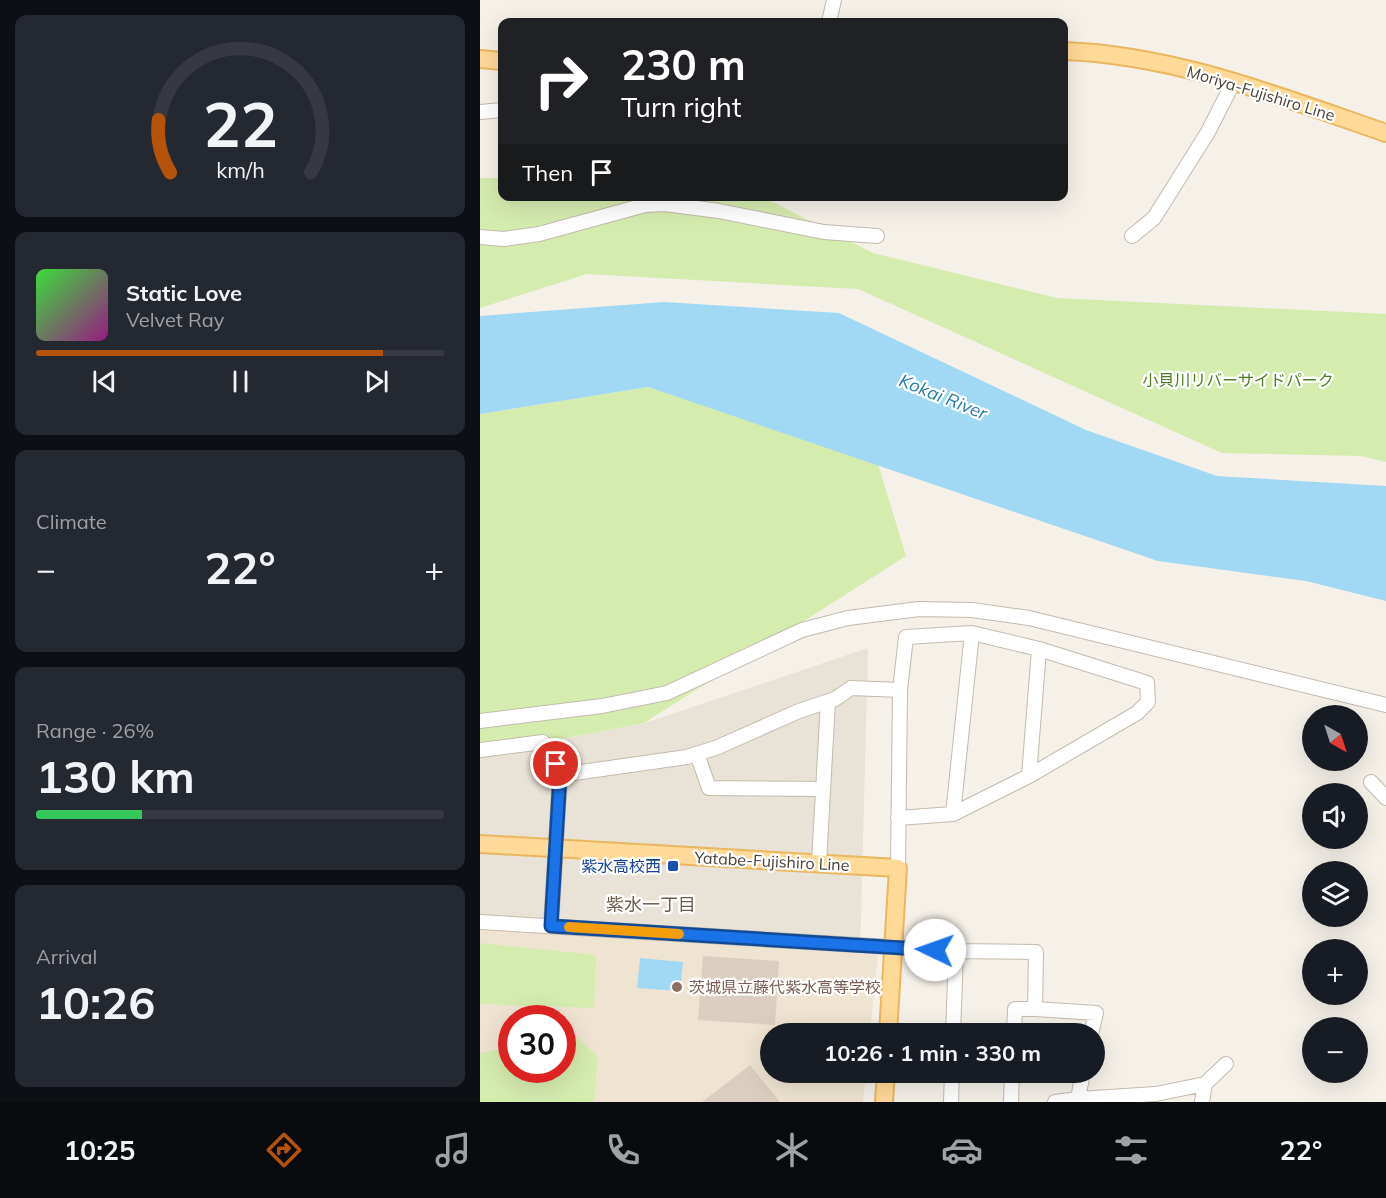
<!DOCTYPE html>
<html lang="en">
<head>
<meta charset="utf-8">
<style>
	:root { --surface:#171b24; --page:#242831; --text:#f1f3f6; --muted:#9ea1a6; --line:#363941; --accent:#b45309 }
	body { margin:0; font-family:Mulish,"Noto Sans JP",sans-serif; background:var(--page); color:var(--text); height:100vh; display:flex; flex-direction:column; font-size:22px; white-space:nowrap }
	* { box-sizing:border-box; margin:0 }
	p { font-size:20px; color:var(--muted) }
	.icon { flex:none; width:33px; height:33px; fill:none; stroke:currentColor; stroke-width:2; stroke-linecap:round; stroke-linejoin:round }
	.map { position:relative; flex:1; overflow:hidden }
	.panel { display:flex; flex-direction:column; gap:15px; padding:15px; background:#0d0f14; width:480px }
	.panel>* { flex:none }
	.guide { position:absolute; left:18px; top:18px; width:570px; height:183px; border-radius:12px; box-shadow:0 6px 24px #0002; background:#202124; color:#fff; overflow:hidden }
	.needle { width:39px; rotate:141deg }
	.controls { position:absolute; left:822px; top:705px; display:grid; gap:12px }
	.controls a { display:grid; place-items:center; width:66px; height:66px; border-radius:50%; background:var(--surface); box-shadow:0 6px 24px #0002; font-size:30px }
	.speed { position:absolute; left:18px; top:1005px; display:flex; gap:12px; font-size:30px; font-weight:700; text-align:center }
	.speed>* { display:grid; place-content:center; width:78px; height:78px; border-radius:50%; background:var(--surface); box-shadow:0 6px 24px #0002; line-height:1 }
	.speed .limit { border:9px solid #d22; background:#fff; color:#111 }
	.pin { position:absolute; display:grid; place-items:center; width:51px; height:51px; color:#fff; margin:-26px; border:3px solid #fff; border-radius:50%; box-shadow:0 2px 6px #0007 }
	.me { position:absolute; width:66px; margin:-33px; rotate:273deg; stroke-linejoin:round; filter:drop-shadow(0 0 4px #0008) }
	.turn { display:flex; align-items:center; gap:21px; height:126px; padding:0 24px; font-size:27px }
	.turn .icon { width:78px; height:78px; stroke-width:2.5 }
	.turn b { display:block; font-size:42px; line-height:51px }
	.then { display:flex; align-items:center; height:57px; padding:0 24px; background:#0003; gap:12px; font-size:22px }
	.big { font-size:45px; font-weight:700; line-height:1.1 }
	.panel .widget { flex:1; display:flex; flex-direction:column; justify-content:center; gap:9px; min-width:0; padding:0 21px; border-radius:12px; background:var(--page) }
	.panel .dial { align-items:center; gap:0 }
	.dial svg { height:156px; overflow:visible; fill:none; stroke:var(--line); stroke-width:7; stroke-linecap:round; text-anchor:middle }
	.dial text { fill:var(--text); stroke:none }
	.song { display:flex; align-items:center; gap:18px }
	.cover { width:72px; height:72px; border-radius:9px; background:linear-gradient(135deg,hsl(120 70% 55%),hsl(310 70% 35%)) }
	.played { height:6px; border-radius:3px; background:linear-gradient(90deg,var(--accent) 85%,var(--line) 85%) }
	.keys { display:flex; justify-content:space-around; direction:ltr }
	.heat { display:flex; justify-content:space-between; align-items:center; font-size:33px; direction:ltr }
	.charge { height:9px; border-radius:4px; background:linear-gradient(90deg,#34c759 26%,var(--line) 0) }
	.trip { position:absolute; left:280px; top:1023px; width:345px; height:60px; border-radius:30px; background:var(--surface); box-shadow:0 6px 24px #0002; font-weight:700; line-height:60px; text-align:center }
	.dock { display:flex; height:96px; justify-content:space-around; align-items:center; background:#090b0e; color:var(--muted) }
	.dock .icon { width:42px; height:42px }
	.dock .on { color:var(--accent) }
	.dock b { font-size:27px; color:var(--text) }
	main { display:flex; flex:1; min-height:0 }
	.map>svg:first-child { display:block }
</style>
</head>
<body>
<main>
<section class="panel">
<div class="widget dial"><svg viewBox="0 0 100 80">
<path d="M14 69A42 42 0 1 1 86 69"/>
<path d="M14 69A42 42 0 0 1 8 42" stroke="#b45309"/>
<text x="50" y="56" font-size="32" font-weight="700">22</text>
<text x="50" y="72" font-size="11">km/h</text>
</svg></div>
<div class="widget">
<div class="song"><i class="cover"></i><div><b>Static Love</b><p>Velvet Ray</p></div></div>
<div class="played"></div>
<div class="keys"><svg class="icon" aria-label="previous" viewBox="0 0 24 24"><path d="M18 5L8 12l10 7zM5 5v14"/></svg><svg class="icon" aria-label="pause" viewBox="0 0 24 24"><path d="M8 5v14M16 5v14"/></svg><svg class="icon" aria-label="next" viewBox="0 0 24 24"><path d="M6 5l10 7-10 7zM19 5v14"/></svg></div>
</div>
<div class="widget"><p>Climate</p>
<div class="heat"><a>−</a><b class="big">22°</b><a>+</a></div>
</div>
<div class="widget"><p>Range · 26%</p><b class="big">130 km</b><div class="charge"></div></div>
<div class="widget"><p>Arrival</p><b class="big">10:26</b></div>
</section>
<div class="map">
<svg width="906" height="1102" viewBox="0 0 906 1102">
	<rect width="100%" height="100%" fill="#f5f0e8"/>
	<path fill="#e9e2d6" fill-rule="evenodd" d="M 388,648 L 378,1033 L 291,1034 L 291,1072 L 0,1102 L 0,755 L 165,723 ZM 32,1018 L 82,1018 L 82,1070 L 32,1070 Z"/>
	<path fill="#efe4d1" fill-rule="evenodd" d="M 0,929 L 398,955 L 390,1033 L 291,1034 L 291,1072 L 386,1073 L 383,1102 L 0,1102 ZM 32,1018 L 82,1018 L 82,1070 L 32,1070 Z"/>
	<path fill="#d5ecaf" d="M 0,178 L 22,178 L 22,196 L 283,197 L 393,253 L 577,298 L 906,314 L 906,462 L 881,456 L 742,453 L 378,289 L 107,274 L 0,308 Z
		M 168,387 L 398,464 L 426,556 L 164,723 L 0,755 L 0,414 Z
		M 0,943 L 116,955 L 114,1008 L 0,1004 Z
		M 95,1035 L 118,1057 L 114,1102 L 0,1102 L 0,1053 L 31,1047 L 32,1070 L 82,1070 L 83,1038 Z"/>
	<path fill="#a1d9f5" d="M 184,302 L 359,313 L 606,430 L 737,476 L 906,486 L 906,601 L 826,581 L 678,561 L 168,387 L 0,414 L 0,316 Z
		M 160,958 L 203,962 L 200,991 L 157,988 Z"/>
	<path fill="#dbcec0" d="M 223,956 L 299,961 L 295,1025 L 218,1020 Z
		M 270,1065 L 300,1102 L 222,1102 Z"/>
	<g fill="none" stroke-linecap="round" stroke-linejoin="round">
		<defs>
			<path id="minor" d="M 349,22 L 354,0
				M 0,112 L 22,110
				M 652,236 L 674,218 L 728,132 L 754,81
				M 0,237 L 24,239 L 59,234 L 165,205 L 185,204 L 239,211 L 344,232 L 397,236
				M 0,721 L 122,706 L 187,693 L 322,630 L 368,618 L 439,609 L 492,610 L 549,618 L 906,705
				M 0,750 L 63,742 L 71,751 L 80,775 L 71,926
				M 217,754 L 229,788 L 343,789
				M 80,775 L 207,757 L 238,747 L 319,711 L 355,699 L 371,688 L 420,690 L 418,868
				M 549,776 L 559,649
				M 891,782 L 906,798
				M 473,814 L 492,633
				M 418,818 L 473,814 L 549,776 L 657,713 L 668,702 L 667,683 L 559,649 L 492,633 L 426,637 L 420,690
				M 339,863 L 348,701
				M 0,922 L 476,951 L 556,952 L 555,1009 L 616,1013 L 611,1034
				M 473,1034 L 476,951
				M 534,1034 L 535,1009 L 555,1009
				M 598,1099 L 676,1094 L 725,1084
				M 471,1102 L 472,1072
				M 531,1102 L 532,1072
				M 575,1102 L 598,1099 L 603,1072
				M 722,1102 L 725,1084 L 746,1064"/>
			<path id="major" d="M 584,51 C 696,55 801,97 906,133
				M 0,59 L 22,61
				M 0,844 L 418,868 L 408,1034
				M 404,1102 L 406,1072"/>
		</defs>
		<use href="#minor" stroke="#c4baad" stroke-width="16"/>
		<use href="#major" stroke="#ebb660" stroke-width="20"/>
		<use href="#minor" stroke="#fff" stroke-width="14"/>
		<use href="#major" stroke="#ffd997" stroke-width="16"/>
	</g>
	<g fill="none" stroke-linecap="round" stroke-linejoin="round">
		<defs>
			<path id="route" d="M 76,764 L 80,775 L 71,926 L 455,950"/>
		</defs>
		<use href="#route" stroke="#114b97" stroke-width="15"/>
		<use href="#route" stroke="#1a73e8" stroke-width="10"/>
		<path stroke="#f59e0b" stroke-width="10" d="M 89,927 L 199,934"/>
	</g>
	<rect fill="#1a4fb4" stroke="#fff" stroke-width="2" x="187" y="860" width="12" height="12" rx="3"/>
	<circle fill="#8d6e63" stroke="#fff" stroke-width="2" cx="197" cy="987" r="6"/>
	<g text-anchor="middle" stroke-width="4.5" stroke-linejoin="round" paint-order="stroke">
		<g font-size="16" fill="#494036" stroke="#fff">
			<text transform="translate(781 93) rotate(17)" y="6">Moriya-Fujishiro Line</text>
			<text transform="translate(292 861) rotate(3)" y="6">Yatabe-Fujishiro Line</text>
		</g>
		<g font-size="16" fill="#4e7f25" stroke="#fff">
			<text x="758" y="386">小貝川リバーサイドパーク</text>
		</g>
		<g font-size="16" fill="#164399" stroke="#fff" text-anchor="end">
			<text x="181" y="872">紫水高校西</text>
		</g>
		<g font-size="16" fill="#785e54" stroke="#fff" text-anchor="start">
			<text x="209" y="993">茨城県立藤代紫水高等学校</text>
		</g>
		<g font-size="18" font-style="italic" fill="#267eac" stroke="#fff">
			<text transform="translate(463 397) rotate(22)" y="6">Kokai River</text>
		</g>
		<g font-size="18" fill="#6d5d4d" stroke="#fff">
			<text x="171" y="911">紫水一丁目</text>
		</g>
	</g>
</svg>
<div class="controls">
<a><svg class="needle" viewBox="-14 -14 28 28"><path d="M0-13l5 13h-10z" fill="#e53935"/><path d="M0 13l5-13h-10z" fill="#9ea1a6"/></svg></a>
<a><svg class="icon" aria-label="sound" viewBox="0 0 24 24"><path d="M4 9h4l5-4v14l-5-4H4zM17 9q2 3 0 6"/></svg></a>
<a><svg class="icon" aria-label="layers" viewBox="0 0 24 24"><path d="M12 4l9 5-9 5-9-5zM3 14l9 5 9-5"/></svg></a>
<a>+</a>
<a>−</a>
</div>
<div class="speed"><div class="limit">30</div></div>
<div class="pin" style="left:76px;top:764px;background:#d93025"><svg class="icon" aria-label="arrive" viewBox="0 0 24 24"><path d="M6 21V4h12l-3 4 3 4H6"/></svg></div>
<svg class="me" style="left:455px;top:950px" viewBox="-20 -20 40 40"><circle r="19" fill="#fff"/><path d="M0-13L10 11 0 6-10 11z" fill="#1a73e8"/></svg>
<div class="trip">10:26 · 1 min · 330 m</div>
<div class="guide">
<div class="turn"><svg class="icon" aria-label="right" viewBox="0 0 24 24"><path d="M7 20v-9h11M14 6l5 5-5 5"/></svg><div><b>230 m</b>Turn right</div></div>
<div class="then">Then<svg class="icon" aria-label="arrive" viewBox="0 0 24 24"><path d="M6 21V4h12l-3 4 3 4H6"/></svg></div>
</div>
</div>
</main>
<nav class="dock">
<b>10:25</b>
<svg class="icon on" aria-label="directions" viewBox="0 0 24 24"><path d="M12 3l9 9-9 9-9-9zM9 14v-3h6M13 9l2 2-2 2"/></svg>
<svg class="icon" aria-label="music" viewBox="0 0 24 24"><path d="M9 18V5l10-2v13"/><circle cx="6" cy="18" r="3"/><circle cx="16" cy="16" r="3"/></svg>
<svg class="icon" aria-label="phone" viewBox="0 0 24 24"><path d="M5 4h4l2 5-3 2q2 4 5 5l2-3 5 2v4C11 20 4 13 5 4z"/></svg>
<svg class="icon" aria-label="climate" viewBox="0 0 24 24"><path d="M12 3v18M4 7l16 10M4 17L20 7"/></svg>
<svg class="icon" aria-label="car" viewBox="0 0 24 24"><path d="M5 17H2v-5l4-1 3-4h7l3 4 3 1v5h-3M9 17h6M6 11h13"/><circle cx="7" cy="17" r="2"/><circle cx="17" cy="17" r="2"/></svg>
<svg class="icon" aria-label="filters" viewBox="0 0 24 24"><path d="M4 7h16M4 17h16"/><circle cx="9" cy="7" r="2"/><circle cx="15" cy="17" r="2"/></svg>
<b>22°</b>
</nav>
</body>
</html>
